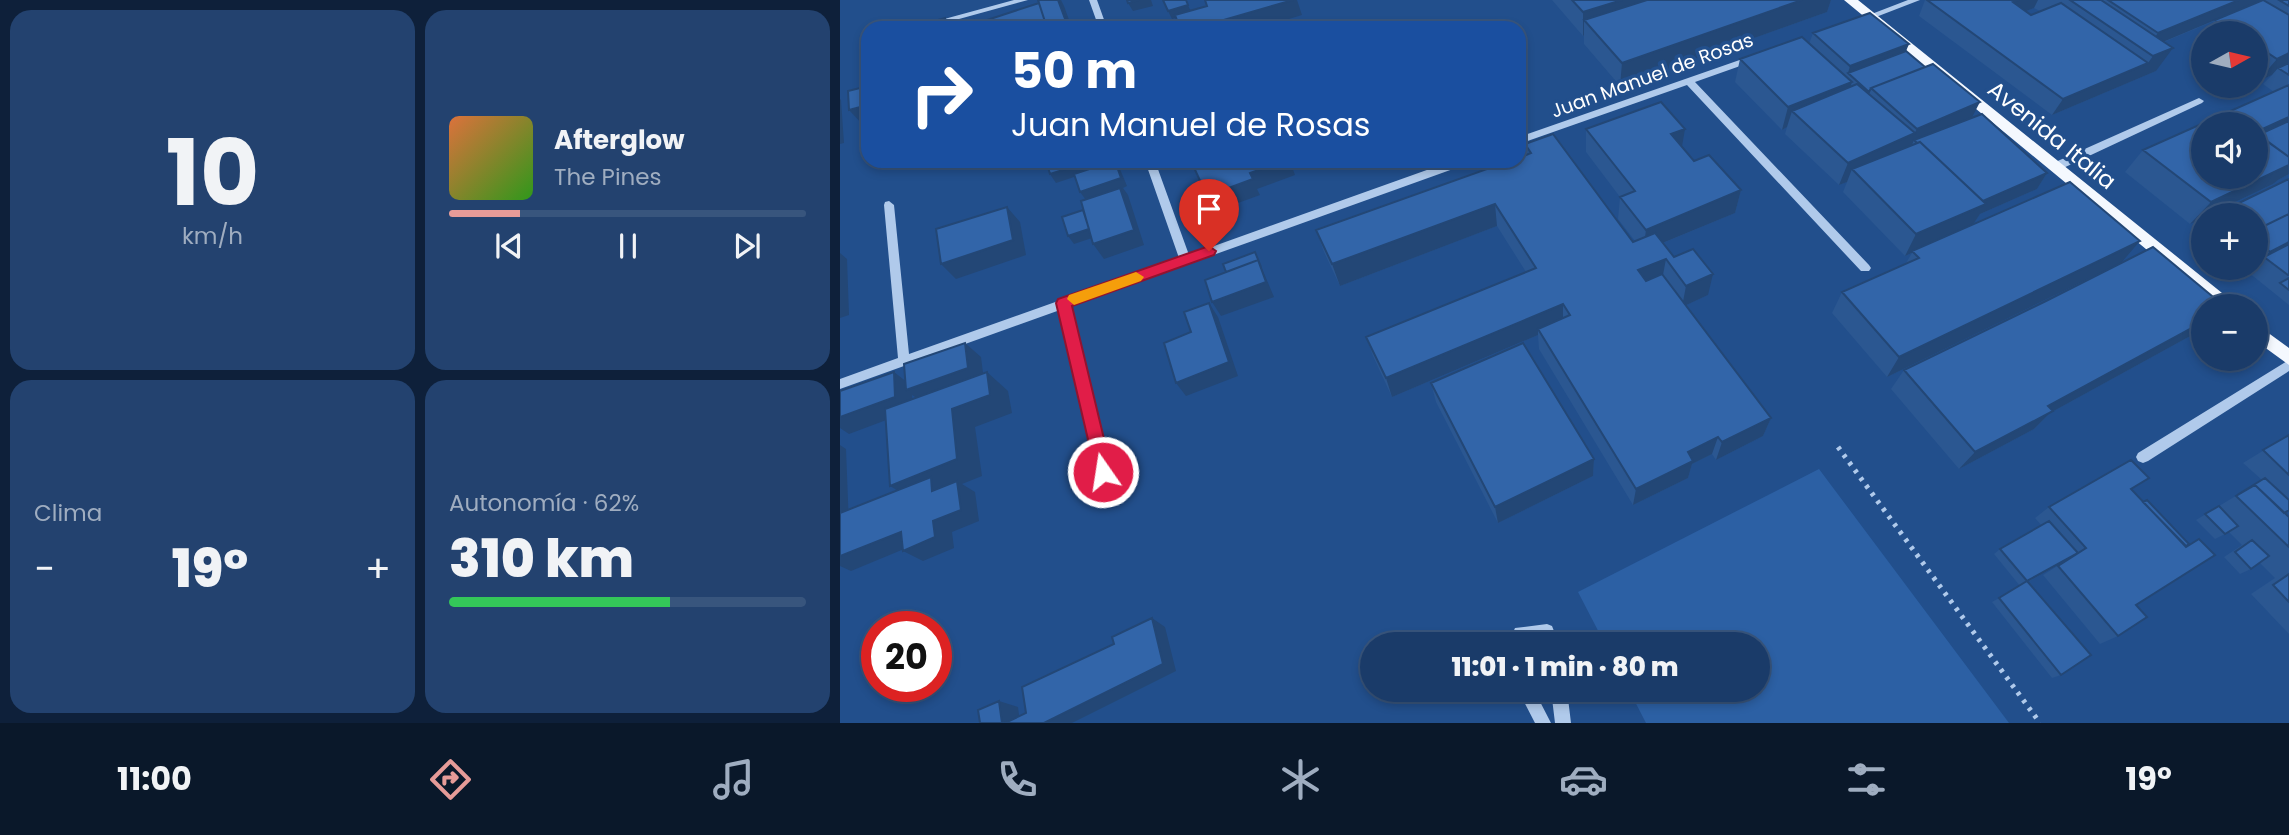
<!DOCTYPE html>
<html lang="es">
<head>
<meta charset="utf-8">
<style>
	:root { --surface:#1a3b69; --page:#23426f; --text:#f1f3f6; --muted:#9fadc0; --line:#38557d; --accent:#e69b98 }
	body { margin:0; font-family:Poppins,sans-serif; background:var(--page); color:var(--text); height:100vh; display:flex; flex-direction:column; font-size:26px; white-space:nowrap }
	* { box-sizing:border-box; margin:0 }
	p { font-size:23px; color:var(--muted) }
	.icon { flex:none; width:38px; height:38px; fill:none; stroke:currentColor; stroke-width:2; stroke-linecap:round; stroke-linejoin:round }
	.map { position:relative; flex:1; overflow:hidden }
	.panel { display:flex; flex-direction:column; gap:10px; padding:10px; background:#0e203a; width:840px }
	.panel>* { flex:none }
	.guide { position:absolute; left:21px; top:21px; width:665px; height:147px; border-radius:21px; box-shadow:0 4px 10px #0003,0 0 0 2px var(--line); background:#1a4fa0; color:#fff; overflow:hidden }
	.needle { width:46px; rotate:82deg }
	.tools { position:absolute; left:1351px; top:21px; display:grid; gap:14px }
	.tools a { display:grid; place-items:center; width:77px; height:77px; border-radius:50%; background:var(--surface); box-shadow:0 4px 10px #0003,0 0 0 2px var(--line); font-size:35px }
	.speed { position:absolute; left:21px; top:611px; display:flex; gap:14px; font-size:35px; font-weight:700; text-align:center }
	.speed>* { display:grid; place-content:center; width:91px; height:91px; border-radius:50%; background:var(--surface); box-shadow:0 4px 10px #0003,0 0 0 2px var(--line); line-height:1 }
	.speed .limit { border:10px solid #d22; background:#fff; color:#111 }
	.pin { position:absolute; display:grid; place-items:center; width:60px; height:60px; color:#fff; margin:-72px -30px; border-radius:50% 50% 50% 0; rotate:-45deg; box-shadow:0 0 7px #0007 }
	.pin .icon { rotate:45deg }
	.me { position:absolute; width:77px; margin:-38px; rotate:347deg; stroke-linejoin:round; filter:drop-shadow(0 0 5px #0008) }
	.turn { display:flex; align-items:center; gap:24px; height:147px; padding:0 35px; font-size:32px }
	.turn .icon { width:91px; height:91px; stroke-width:2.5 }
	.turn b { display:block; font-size:49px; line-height:60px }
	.big { font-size:52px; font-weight:800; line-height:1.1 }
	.panel .tile { flex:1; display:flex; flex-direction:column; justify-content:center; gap:10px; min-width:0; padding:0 24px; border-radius:21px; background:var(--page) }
	.panel .dial { align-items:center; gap:0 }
	.dial b { font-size:91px; line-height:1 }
	.song { display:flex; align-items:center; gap:21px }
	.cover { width:84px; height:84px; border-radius:10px; background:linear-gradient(135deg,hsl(20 70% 55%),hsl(110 70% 35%)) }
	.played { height:7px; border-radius:4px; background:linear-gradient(90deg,var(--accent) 20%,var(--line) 20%) }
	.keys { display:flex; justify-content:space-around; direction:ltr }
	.heat { display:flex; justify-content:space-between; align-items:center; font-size:38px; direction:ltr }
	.charge { height:10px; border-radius:5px; background:linear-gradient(90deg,#34c759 62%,var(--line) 0) }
	.panel .tiles { flex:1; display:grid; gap:10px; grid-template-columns:repeat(2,1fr) }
	.trip { position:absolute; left:520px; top:632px; width:410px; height:70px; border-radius:35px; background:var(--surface); box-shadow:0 4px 10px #0003,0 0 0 2px var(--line); font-weight:800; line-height:70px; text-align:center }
	.tabs { display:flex; height:112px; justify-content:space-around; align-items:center; background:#0a182a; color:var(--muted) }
	.tabs .icon { width:49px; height:49px }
	.tabs .current { color:var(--accent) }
	.tabs b { font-size:32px; color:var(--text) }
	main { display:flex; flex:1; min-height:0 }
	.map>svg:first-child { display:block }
</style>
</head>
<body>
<main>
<section class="panel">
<div class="tiles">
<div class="tile dial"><b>10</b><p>km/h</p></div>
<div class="tile">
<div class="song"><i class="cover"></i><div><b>Afterglow</b><p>The Pines</p></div></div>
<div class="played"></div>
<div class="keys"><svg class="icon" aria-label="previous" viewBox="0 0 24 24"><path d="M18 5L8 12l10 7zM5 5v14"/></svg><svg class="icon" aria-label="pause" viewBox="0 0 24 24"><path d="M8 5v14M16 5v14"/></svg><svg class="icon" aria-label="next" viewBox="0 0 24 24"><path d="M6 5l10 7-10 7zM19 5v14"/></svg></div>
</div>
<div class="tile"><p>Clima</p>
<div class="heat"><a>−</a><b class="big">19°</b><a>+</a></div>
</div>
<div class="tile"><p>Autonomía · 62%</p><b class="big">310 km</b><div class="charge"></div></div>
</div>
</section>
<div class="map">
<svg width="1449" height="723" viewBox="0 0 1449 723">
	<rect width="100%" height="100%" fill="#224f8c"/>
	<path fill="#2c60a4" d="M 979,469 L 1169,723 L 806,723 L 789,690 L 917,690 L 917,644 L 765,644 L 738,592 Z"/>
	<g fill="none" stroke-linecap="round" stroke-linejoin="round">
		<path stroke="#b0caeb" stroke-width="5" stroke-dasharray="3.5 6" stroke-linecap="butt" d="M 998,447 L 1200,723"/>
		<path fill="#b0caeb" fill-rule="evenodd" d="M 174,0 L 188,0 L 90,27 L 86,24 Z
			M 249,0 L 257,0 L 267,28 L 259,28 Z
			M 1068,0 L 1080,0 L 1023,22 L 1016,20 Z
			M 914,55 L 917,56 L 917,60 L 855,82 L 1029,265 L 1031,268 L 1029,271 L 1021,271 L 847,85 L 679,144 L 679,137 Z
			M 1359,98 L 1364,101 L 1362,103 L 1219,170 L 1211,170 L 1210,167 L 1211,164 Z
			M 305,161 L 315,161 L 349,255 L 612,161 L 628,161 L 627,164 L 231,306 L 270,472 L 268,476 L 263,478 L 258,476 L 256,472 L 220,310 L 0,389 L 0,379 L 58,358 L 44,205 L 45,202 L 49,201 L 54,205 L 69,354 L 339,258 Z
			M 1449,360 L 1449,371 L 1308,461 L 1303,463 L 1298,461 L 1296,457 L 1298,453 Z
			M 707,624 L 712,626 L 719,644 L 703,644 L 702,639 L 685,640 L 684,644 L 668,644 L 675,628 Z
			M 678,690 L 694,690 L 711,723 L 695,723 Z
			M 711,690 L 727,690 L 731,723 L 715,723 Z"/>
		<path fill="#f4f8fe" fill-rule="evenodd" d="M 1004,0 L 1018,0 L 1392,301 L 1394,306 L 1375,306 Z
			M 1416,324 L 1449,348 L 1449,365 L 1416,341 Z"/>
	</g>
	<path fill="#2b5791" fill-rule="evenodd" d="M 712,0 L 991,0 L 987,12 L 780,86 L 744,44 L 744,35 L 743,36 Z
		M 1085,0 L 1449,0 L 1449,174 L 1438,180 L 1433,184 L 1368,215 L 1363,215 L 1350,224 L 1285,172 L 1303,150 L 1434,92 L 1423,84 L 1432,75 L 1417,82 L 1416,81 L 1416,33 L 1365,33 L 1374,21 L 1324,42 L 1316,71 L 1212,115 L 1079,16 ZM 1194,8 L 1200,11 L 1191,15 L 1185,11 Z
		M 973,33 L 1066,51 L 1132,118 L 1207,173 L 1197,189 L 1140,214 L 1133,224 L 1281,263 L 1047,377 L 992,313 L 1002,292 L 1066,263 L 1072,253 L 1065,256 L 1003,192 L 1007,182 L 999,185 L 945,134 L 947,127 L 942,130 L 895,82 L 900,59 L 969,44 Z
		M 1363,36 L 1363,47 L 1358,43 Z
		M 746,129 L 842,147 L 854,161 L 901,190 L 895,213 L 823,243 L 834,257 L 868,295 L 846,305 L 931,418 L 923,436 L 876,460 L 872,454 L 852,464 L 848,478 L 793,505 L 699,349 L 698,335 L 552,397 L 533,356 L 526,337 L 686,272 L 657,226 L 500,286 L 484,252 L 476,230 L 648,169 L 648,163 L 679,161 L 686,155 L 685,144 L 793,242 L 795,241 L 778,219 L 780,197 L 746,152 Z
		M 1449,179 L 1449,305 L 1408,272 L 1406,273 L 1400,268 L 1416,268 L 1416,215 Z
		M 1363,329 L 1210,413 L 1194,429 L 1119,469 L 1051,389 L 1064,370 Z
		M 591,383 L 754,459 L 753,476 L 658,523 L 596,402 Z
		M 1449,435 L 1449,510 L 1444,513 L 1449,517 L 1449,634 L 1411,594 L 1435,578 L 1420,563 L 1411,569 L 1400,574 L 1384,557 L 1402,545 L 1389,532 L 1375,539 L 1356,520 L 1422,480 L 1403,463 Z
		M 1292,490 L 1303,502 L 1349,544 L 1359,539 L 1296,605 L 1278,636 L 1260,644 L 1203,575 L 1227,560 L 1188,582 L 1221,675 L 1212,678 L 1152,602 L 1180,586 L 1154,554 L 1160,549 L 1201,525 L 1195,518 L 1209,507 Z"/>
	<path fill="#234776" d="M 218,0 L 221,0 L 224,6 L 232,28 L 225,28 Z
		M 299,0 L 311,0 L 313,6 L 293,11 L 288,3 Z
		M 453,0 L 457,0 L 462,15 L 419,28 L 356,28 Z
		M 782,0 L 852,0 L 744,20 L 744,35 L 743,36 L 743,12 Z
		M 962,0 L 991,0 L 987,12 L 780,86 L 782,63 Z
		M 1179,0 L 1198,0 L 1194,8 L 1165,19 L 1173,2 Z
		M 1399,0 L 1423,0 L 1306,49 L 1318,33 Z
		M 348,5 L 352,14 L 332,19 L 328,11 Z
		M 105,18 L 112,28 L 107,28 Z
		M 1069,44 L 1059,68 L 1008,73 L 1010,66 Z
		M 1333,48 L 1316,71 L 1212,115 L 1223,99 L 1308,63 L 1313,56 Z
		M 1449,53 L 1449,67 L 1438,68 L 1432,75 L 1417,82 L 1437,59 Z
		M 1012,82 L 1004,106 L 952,111 L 947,127 L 942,130 L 948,107 Z
		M 0,99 L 1,100 L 4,143 L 0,144 Z
		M 1140,102 L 1128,125 L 1074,140 L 1070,150 L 1012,169 L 1007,182 L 999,185 L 1008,163 L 1074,134 L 1077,129 Z
		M 28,105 L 28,125 L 24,126 L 9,110 Z
		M 1449,117 L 1449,128 L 1416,145 L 1416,132 Z
		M 845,129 L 841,152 L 831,134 Z
		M 237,161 L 281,161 L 276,163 L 280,169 L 287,186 L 283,188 L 288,195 L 304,245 L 264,259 L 253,244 L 246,200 L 240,192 L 276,163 L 216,183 L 210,174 Z
		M 443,161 L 450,161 L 455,175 L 417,189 L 420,195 L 376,211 L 367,196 L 410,173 Z
		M 1449,165 L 1449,174 L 1438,180 L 1433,184 L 1368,215 L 1363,215 L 1363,218 L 1350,224 L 1371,202 Z
		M 1207,173 L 1197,189 L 1140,214 L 1132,226 L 1065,256 L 1076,234 L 1141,202 Z
		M 901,190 L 895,213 L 803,251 L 806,230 Z
		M 655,204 L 657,226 L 500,286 L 492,264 Z
		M 167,207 L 180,222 L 186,255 L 116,279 L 101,264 Z
		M 252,228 L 258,236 L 234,244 L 228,236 Z
		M 1300,241 L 1281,263 L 1047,377 L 1059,357 Z
		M 1449,242 L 1449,251 L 1424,257 L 1416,265 L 1430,252 Z
		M 415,252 L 434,297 L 381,316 L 372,302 Z
		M 0,253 L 7,259 L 9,315 L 0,318 Z
		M 826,259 L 822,280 L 795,291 L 798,270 Z
		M 873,274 L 868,295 L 842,307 L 846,286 Z
		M 369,303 L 378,317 L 398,376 L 346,396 L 336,383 Z
		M 723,304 L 723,324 L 698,329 L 698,335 L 552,397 L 546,378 Z
		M 1363,322 L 1363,329 L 1210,413 L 1194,429 L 1119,469 L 1135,452 L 1208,406 Z
		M 125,343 L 141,357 L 144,381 L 84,403 L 72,395 L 73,410 L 9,434 L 0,428 L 0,417 L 54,372 L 72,386 Z
		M 147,372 L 168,391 L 172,413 L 135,427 L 142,476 L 122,484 L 135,492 L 139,521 L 112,532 L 114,548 L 83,561 L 63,551 L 77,502 L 50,486 L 112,409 Z
		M 931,418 L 923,436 L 876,460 L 882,442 Z
		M 878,437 L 872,454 L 852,464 L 848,478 L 793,505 L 796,489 L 848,452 Z
		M 0,445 L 6,449 L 9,526 L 0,529 Z
		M 754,459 L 753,476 L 658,523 L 655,507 Z
		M 61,532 L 81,542 L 11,571 L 0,566 L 0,556 Z
		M 312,618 L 325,627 L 336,671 L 232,723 L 204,723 Z
		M 159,701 L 178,707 L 180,723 L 162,723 Z"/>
	<path fill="#3265a9" stroke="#234776" stroke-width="2" d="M 198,0 L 218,0 L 228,27 L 207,28 Z
		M 287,0 L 299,0 L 288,3 Z
		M 323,0 L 346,0 L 348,5 L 328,11 Z
		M 365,0 L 453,0 L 356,28 L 340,28 L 335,15 L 367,6 Z
		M 732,0 L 782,0 L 743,12 Z
		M 807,0 L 962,0 L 782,63 L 744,20 Z
		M 1087,0 L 1179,0 L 1173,2 L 1191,15 L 1221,3 L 1308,63 L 1223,99 Z
		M 1230,0 L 1261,0 L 1333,48 L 1313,56 Z
		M 1268,0 L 1399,0 L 1318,33 Z
		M 1423,0 L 1449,15 L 1449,53 L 1437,59 L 1416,45 L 1416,33 L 1397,33 L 1375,20 Z
		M 1439,0 L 1449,0 L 1449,6 Z
		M 199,3 L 207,28 L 111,28 L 111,26 L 134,20 L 135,24 Z
		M 1030,13 L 1069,44 L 1010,66 L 973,33 Z
		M 105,18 L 107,28 L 70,28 Z
		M 962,37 L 1012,82 L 948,107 L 900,59 Z
		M 1066,51 L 1085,67 L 1031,88 L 1029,92 L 1008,73 Z
		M 1449,63 L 1449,75 L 1438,68 Z
		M 1093,64 L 1140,102 L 1077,129 L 1031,88 Z
		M 1017,84 L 1075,133 L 1008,163 L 952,111 Z
		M 1449,85 L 1449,117 L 1416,132 L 1416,124 L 1363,124 L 1363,177 L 1416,177 L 1416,133 L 1449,157 L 1449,165 L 1371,202 L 1303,150 Z
		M 28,86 L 28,105 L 9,110 L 8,91 Z
		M 821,102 L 845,129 L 831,134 L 854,161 L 869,155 L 901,190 L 806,230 L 780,197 L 795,191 L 746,129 Z
		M 1142,114 L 1207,173 L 1143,201 L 1080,142 L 1077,143 L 1074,140 Z
		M 1449,121 L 1449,157 L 1418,135 Z
		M 713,134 L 793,242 L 815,233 L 834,257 L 853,249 L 873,274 L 846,286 L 826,259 L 798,270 L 806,281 L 822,274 L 931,418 L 882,442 L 878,437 L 848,452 L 853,461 L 796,489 L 698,329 L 730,315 L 723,304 L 546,378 L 526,337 L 696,268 L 655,204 L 492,264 L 476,230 L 650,168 L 648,163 L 654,161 L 679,161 L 679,158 L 691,153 L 685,144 Z
		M 1080,142 L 1146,204 L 1076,234 L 1012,169 Z
		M 206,161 L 237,161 L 239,165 L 210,174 Z
		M 274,161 L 275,161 L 281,178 L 240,192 L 234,174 Z
		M 351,161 L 443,161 L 410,173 L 413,179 L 367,196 Z
		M 1449,179 L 1449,214 L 1416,230 L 1416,215 L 1374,215 Z
		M 1230,182 L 1300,241 L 1059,357 L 1002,292 L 1079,258 L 1072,251 Z
		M 280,188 L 294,230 L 253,244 L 241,201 Z
		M 167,207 L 173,240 L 101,264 L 96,229 Z
		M 243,210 L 249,229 L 228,236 L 222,217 Z
		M 1449,214 L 1449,242 L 1430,252 L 1416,240 L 1416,230 Z
		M 1449,244 L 1449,275 L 1448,275 L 1424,257 Z
		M 1313,247 L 1384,306 L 1363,306 L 1363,322 L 1208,406 L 1213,411 L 1135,452 L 1064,370 L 1206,301 Z
		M 415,252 L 421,267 L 418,260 L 386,272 L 383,264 Z
		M 418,260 L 426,282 L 372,302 L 365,280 Z
		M 1449,278 L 1449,290 L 1440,283 Z
		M 369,303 L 389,362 L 336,383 L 324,343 L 351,332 L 344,312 Z
		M 125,343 L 128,368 L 66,390 L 64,364 Z
		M 683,343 L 754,459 L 655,507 L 591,383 Z
		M 54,372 L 55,397 L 0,417 L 0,391 Z
		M 147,372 L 150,395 L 112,409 L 117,459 L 50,486 L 45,409 Z
		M 1449,435 L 1449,475 L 1423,450 Z
		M 1291,460 L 1309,478 L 1291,489 L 1346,547 L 1359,539 L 1375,555 L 1296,605 L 1307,617 L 1278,636 L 1218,566 L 1246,548 L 1209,507 Z
		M 91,477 L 92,491 L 117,481 L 121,510 L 93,521 L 95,537 L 63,551 L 61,532 L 0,556 L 0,513 Z
		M 1425,478 L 1449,500 L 1449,510 L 1444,513 L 1415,485 L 1397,495 Z
		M 1415,485 L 1449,517 L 1449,547 L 1396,496 Z
		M 1307,500 L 1349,544 L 1346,546 L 1303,502 Z
		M 1379,506 L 1398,526 L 1385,534 L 1365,514 Z
		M 1209,521 L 1238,553 L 1187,581 L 1160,549 Z
		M 1412,540 L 1429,556 L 1411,569 L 1395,552 Z
		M 1449,574 L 1449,602 L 1433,585 Z
		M 1187,581 L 1251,655 L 1221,675 L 1159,598 Z
		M 312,618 L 323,664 L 204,723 L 165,723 L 186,713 L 182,687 L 274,644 L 272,637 Z
		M 159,701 L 162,723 L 140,723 L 138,710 Z"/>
	<path fill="#e11d48" stroke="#92132f" stroke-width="2" d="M 369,246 L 376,251 L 374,255 L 232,306 L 272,472 L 263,480 L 257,478 L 216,303 L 218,299 Z"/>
	<path fill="#f59e0b" d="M 296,272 L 304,277 L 301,281 L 234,305 L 227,299 L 229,295 Z"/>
	<g text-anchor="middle" stroke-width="7" stroke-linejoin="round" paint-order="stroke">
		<g font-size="19" fill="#fff" stroke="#224f8c">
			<text transform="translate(812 75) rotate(-20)" y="7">Juan Manuel de Rosas</text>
		</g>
		<g font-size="23" fill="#fff" stroke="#224f8c">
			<text transform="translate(1212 135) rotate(39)" y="8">Avenida Italia</text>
		</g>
	</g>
</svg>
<div class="tools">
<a><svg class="needle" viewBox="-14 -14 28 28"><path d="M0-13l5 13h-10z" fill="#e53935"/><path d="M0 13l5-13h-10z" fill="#9fadc0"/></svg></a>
<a><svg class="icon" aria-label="sound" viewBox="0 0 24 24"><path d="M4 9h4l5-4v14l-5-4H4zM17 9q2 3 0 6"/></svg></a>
<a>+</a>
<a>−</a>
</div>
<div class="speed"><div class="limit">20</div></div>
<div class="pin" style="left:369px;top:251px;background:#d93025"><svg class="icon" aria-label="arrive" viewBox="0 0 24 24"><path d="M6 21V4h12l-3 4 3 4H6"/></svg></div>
<svg class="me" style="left:263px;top:472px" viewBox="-20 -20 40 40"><circle r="17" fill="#e11d48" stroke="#fff" stroke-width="3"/><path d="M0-11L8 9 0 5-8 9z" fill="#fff"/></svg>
<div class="trip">11:01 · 1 min · 80 m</div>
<div class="guide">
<div class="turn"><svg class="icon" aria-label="right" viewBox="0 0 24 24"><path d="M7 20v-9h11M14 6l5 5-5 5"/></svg><div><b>50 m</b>Juan Manuel de Rosas</div></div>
</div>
</div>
</main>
<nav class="tabs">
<b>11:00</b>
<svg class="icon current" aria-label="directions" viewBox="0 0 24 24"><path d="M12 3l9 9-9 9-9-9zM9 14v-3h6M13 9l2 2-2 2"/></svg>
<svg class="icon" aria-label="music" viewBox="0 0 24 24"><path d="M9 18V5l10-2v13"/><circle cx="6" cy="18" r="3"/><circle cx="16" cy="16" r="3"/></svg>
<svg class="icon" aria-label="phone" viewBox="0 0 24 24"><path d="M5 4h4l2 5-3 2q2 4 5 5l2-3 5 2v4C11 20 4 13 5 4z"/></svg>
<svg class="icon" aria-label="climate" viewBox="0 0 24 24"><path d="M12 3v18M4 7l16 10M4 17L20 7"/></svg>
<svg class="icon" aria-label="car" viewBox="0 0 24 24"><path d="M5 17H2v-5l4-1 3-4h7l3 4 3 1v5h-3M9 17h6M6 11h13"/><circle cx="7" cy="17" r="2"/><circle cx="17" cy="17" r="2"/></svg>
<svg class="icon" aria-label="filters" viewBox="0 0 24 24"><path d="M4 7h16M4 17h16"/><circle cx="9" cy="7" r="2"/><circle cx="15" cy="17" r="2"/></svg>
<b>19°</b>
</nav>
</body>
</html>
